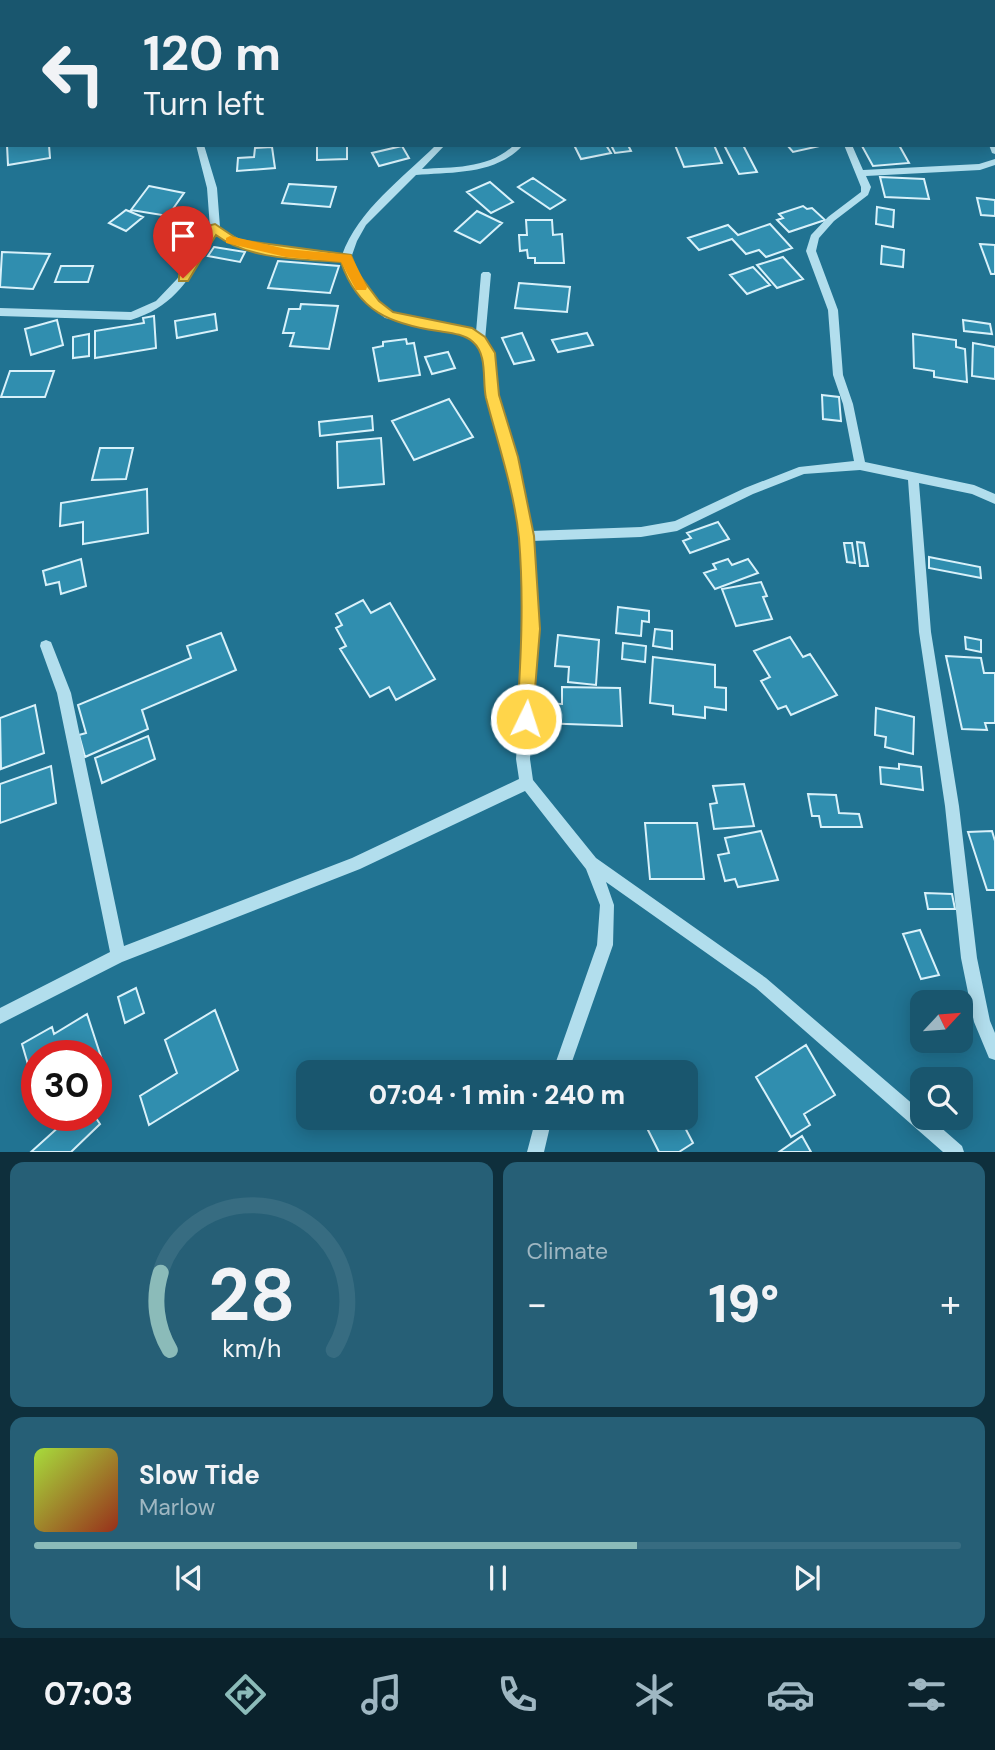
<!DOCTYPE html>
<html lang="en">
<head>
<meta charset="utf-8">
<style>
	:root { --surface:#19566e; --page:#265f76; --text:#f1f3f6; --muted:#9fb7c2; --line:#376c81; --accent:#8bbbb9 }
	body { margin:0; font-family:"DM Sans",sans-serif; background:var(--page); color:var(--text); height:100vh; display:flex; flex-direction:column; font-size:26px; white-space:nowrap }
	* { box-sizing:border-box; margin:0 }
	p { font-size:23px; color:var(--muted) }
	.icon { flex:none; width:38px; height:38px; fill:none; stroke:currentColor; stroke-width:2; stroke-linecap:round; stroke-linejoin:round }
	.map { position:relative; height:1152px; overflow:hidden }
	.details { display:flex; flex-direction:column; gap:10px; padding:10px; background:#0e2f3c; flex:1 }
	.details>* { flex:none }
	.guide { position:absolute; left:0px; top:0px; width:996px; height:147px; box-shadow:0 4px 18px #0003; background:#19566e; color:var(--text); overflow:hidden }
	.needle { width:46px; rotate:64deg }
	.fabs { position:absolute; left:910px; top:990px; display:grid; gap:14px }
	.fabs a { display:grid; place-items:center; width:63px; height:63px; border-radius:14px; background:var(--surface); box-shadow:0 4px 18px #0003; font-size:35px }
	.speed { position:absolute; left:21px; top:1040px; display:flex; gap:14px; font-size:35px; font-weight:700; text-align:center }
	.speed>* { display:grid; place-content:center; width:91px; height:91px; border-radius:50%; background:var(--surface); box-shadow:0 4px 18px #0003; line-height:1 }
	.speed .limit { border:10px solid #d22; background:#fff; color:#111 }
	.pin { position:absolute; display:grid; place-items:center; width:60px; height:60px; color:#fff; margin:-72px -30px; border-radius:50% 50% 50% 0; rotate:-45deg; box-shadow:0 0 7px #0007 }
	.pin .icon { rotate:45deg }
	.me { position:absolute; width:77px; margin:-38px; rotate:4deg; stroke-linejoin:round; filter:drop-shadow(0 0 5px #0008) }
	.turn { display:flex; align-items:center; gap:24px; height:147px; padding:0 28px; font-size:32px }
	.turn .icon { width:91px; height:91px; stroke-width:2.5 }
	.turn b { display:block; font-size:49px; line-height:60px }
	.big { font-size:52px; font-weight:800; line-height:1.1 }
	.details .card { flex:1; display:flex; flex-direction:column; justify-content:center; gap:10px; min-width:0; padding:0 24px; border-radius:14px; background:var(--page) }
	.details .dial { align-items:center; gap:0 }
	.dial svg { height:182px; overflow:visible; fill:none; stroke:var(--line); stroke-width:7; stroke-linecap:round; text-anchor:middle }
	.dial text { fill:var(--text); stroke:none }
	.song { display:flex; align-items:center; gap:21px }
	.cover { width:84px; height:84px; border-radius:10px; background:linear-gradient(135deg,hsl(80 70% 55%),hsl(10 70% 35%)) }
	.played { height:7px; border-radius:4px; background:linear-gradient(90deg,var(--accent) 65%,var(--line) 65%) }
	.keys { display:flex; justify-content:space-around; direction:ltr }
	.heat { display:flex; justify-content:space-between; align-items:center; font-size:38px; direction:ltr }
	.details .tiles { flex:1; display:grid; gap:10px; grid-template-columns:1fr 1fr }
	.card:last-child { grid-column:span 2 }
	.trip { position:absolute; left:296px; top:1060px; width:402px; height:70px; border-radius:14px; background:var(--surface); box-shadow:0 4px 18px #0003; font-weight:800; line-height:70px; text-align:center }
	.menu { display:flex; height:112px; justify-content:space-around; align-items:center; background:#0a222c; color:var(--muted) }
	.menu .icon { width:49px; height:49px }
	.menu .selected { color:var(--accent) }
	.menu b { font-size:32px; color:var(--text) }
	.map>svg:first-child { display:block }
</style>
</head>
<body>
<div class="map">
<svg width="995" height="1152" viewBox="0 0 995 1152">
	<rect width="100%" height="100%" fill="#217392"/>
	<path fill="#308eaf" stroke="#d8f1fa" stroke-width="2" d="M 7,145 L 49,145 L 50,158 L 8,165 Z
		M 324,145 L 347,145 L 347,159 L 317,160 L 317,146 Z
		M 574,145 L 606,145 L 611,153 L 581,159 Z
		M 611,145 L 628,145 L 631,151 L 615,153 Z
		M 675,145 L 714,145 L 722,163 L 684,167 Z
		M 724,145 L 743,145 L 757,172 L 739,174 Z
		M 787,145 L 824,145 L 793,152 Z
		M 899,145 L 909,163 L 873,166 L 862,146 Z
		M 402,146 L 409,158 L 379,166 L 372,153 Z
		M 272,147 L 275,168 L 237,171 L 238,158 L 254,157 L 255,148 Z
		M 880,177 L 924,179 L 929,199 L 885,197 Z
		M 533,178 L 565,200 L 550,209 L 518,187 Z
		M 490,182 L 513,202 L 491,213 L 467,192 Z
		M 289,184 L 336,187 L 330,207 L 282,203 Z
		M 149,186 L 184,193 L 168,216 L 131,210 Z
		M 977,198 L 995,200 L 995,216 L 981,215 Z
		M 803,206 L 807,209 L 812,208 L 825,220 L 789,232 L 777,220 L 783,218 L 779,214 Z
		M 877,207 L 894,210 L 893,227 L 876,224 Z
		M 126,210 L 143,217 L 126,231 L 109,223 Z
		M 477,211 L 502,223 L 480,243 L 455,231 Z
		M 526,220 L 552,220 L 553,235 L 562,234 L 564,263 L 535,263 L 535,258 L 528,258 L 527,250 L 520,251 L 519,235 L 527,235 Z
		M 770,224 L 792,248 L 766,257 L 759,250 L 746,254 L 732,239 L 699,250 L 688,238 L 728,225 L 738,235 Z
		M 980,244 L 995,245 L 995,274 L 991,274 Z
		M 882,246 L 904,250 L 903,267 L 881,264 Z
		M 214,247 L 245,252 L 240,262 L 208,256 Z
		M 2,252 L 50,254 L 33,289 L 0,287 Z
		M 783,257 L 803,279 L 777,288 L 757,265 Z
		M 278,261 L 339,266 L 330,293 L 268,288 Z
		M 61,266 L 93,266 L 88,282 L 55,282 Z
		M 753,267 L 770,285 L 747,294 L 730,275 Z
		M 519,283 L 570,287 L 567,312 L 515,308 Z
		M 301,304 L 338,306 L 329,349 L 290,346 L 294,333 L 283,333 L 289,309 L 300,309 Z
		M 215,314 L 217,330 L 177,338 L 175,321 Z
		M 154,316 L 156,348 L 95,358 L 95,331 L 144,323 L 143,318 Z
		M 57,320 L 63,345 L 31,355 L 25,329 Z
		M 963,320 L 990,324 L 992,334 L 964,331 Z
		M 522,333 L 534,360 L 514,364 L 502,338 Z
		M 587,333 L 593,345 L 558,352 L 552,340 Z
		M 89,334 L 89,356 L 73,358 L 73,337 Z
		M 913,334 L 956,340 L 956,347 L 965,349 L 967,382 L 934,377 L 934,371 L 914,368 Z
		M 406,339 L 407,344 L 414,343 L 420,375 L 379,381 L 373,348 L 383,346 L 383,342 Z
		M 973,343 L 995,347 L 995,379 L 972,376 Z
		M 448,352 L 455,368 L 432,374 L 425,357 Z
		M 10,371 L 54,371 L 45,397 L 1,397 Z
		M 822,395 L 839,397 L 841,421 L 823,419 Z
		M 449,399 L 473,437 L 414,460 L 392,421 Z
		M 372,416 L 373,430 L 320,436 L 319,422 Z
		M 381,438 L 384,484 L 338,488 L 337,442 Z
		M 100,448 L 133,448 L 126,479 L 92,480 Z
		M 147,489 L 148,533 L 83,544 L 83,522 L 60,526 L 61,503 Z
		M 718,522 L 729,539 L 690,553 L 683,541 L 691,538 L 687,533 Z
		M 857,542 L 864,543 L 868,566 L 860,566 Z
		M 844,543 L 852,543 L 855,563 L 847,562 Z
		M 929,557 L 980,567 L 981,578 L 929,568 Z
		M 81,559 L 86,586 L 61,594 L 59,582 L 46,585 L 43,571 Z
		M 728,559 L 732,565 L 748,559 L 758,573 L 715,589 L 704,573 L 716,569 L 713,564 Z
		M 761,582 L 767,596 L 763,597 L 772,619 L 736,626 L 722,589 Z
		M 363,600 L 371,613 L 390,603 L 435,679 L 396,700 L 389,687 L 370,697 L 340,649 L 346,646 L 336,628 L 342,625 L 336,614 Z
		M 618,607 L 649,611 L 649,622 L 642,621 L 641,636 L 616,633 Z
		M 655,629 L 672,631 L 672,649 L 653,646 Z
		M 221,633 L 236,670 L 142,710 L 148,729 L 85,757 L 79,735 L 86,733 L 78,705 L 191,658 L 187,646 Z
		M 558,635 L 599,640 L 596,685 L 568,682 L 569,667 L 555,666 Z
		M 790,637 L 803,657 L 810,654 L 837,695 L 791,715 L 786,706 L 778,709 L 761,681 L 770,677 L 754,651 Z
		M 965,637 L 981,640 L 981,652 L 966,649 Z
		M 623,643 L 646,646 L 645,662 L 622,659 Z
		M 946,656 L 981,658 L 984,673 L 995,673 L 995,723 L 985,723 L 987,730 L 962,729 Z
		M 653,657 L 715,665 L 715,687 L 726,688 L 726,710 L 705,707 L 705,718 L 673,714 L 673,706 L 650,703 Z
		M 562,687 L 620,688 L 622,726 L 539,723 L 539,703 L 562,704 Z
		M 35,705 L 44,753 L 1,769 L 0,718 Z
		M 876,708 L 914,717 L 913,754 L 885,747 L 886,737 L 875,735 Z
		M 148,736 L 155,759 L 102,783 L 95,758 Z
		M 899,764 L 921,767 L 923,790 L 881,784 L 880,767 L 899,769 Z
		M 51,766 L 56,803 L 0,823 L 0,784 Z
		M 744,784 L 754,826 L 714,829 L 710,804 L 717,803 L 713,786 Z
		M 808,794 L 836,795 L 839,813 L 859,814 L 862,827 L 821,827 L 819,816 L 812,816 Z
		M 645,823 L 697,823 L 704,879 L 650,879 Z
		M 761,831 L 778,880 L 738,887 L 735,879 L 725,881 L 718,855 L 729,853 L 725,838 Z
		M 992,831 L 995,841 L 995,890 L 987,890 L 968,832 Z
		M 925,893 L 952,894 L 955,909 L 928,909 Z
		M 920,930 L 939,975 L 921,979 L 903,934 Z
		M 136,988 L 144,1013 L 125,1023 L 118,997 Z
		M 215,1010 L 238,1070 L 149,1125 L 140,1096 L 177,1073 L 165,1040 Z
		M 87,1014 L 102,1060 L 96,1064 L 96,1055 L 37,1055 L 37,1095 L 22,1044 L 52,1027 L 54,1034 Z
		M 806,1045 L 835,1095 L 804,1114 L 810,1125 L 791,1137 L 756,1077 Z
		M 72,1115 L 94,1115 L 100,1124 L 71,1152 L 31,1152 Z
		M 657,1118 L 680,1118 L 693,1143 L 679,1152 L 659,1152 L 646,1126 Z
		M 802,1136 L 811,1152 L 779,1152 Z"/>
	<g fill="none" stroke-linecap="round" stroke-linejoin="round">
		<path fill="#b2deed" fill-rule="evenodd" d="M 76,0 L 84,0 L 85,2 L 77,2 Z
			M 195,0 L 204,0 L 193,2 Z
			M 574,0 L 582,0 L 583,2 L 575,2 Z
			M 964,0 L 973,0 L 962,2 Z
			M 0,86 L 2,86 L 2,91 L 0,91 Z
			M 994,143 L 995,143 L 995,154 L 992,153 L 989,145 L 994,145 Z
			M 196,145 L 204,145 L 217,188 L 220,227 C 255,254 300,252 342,255 C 358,210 403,178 436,145 L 445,145 L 422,169 C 454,167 489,169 514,145 L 523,145 C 496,175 453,172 416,175 L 366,225 L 357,241 L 351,258 L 357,273 L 379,301 L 392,312 L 467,327 L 476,332 L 481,274 L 483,272 L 489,272 L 491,274 L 485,340 L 493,353 L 497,395 L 517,457 L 531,531 L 641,527 L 675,521 L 745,488 L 799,467 L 854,461 L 843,404 L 833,375 L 828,310 L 806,251 L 811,235 L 828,217 L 861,192 L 861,187 L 844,145 L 852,145 L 863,170 L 979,164 L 995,159 L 995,165 L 980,170 L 866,176 L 871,187 L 868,195 L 834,221 L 819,238 L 816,251 L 838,310 L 843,375 L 853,404 L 865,462 L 974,485 L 995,494 L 995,504 L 972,494 L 919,483 L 931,632 L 959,806 L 977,958 L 990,1021 L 995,1033 L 995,1060 L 989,1058 L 974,1022 L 961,958 L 945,806 L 919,632 L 908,480 L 860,470 L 804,474 L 753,494 L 677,531 L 641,537 L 532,541 L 538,629 L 530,759 L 533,780 L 596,858 L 766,978 L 922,1112 L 922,1118 L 930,1118 L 962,1146 L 964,1152 L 943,1152 L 756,988 L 606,882 L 614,905 L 613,945 L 568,1073 L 552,1073 L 597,945 L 600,905 L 586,869 L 525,791 L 360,869 L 122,962 L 0,1024 L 0,1008 L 110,952 L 57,693 L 40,646 L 41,642 L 46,640 L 51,642 L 71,693 L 124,946 L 352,858 L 519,779 L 516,759 L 526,629 L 520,536 L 505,457 L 487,395 L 483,353 L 476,343 L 464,334 L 385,318 L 371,307 L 349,276 L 342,261 C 300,259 251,261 216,234 C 192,273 179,305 131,320 L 0,316 L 0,308 L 131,312 L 156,301 L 177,279 L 210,228 L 207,188 Z
			M 536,1118 L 552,1118 L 544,1152 L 527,1152 Z"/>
	</g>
	<path fill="#ffd54a" stroke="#a68a30" stroke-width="2" d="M 215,224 L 239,240 L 351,255 L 358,273 L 379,301 L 393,312 L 472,328 L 485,337 L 495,353 L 499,395 L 518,457 L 534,536 L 540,629 L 532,725 L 520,725 L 517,719 C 521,659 524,599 519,538 C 514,490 498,444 486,398 C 482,381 488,355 473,342 C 464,334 451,333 438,331 C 391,324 358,312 341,262 C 301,259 249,260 216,235 L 188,281 L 179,281 L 179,275 L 211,225 Z"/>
	<path fill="#f59e0b" d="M 230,236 L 286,249 L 351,255 L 367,287 L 366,290 L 356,290 L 341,262 L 286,257 L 226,243 L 226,238 Z"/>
</svg>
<div class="fabs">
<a><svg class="needle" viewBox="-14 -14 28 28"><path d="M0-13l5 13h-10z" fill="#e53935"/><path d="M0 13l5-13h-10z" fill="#9fb7c2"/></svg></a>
<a><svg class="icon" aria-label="search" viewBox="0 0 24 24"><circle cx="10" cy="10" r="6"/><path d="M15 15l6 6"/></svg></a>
</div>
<div class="speed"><div class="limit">30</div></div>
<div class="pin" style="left:183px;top:278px;background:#d93025"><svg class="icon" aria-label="arrive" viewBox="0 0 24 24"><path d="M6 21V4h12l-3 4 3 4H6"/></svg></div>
<svg class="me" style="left:526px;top:719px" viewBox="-20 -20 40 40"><circle r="17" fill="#ffd54a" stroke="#fff" stroke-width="3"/><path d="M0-11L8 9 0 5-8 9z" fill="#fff"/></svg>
<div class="trip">07:04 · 1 min · 240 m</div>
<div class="guide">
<div class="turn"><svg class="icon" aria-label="left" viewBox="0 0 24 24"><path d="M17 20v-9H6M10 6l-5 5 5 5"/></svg><div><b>120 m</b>Turn left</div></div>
</div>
</div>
<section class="details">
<div class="tiles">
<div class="card dial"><svg viewBox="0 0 100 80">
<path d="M14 69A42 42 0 1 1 86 69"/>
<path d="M14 69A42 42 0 0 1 10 35" stroke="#8bbbb9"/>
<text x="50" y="56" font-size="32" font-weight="700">28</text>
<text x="50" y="72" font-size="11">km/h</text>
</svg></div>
<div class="card"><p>Climate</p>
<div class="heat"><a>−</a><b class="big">19°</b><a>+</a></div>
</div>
<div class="card">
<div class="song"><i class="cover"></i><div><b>Slow Tide</b><p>Marlow</p></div></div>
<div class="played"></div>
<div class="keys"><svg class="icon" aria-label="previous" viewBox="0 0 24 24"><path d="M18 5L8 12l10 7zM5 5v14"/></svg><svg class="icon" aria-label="pause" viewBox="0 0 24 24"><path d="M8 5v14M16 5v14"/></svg><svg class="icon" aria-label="next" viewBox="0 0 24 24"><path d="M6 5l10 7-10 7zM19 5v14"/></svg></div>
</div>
</div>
</section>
<nav class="menu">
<b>07:03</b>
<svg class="icon selected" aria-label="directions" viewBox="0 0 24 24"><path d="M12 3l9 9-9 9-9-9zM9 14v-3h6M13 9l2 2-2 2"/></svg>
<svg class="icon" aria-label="music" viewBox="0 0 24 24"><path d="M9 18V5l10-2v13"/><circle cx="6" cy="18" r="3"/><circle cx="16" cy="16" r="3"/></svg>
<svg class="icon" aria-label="phone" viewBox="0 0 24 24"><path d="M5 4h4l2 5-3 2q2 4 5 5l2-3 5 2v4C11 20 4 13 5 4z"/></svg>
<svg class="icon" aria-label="climate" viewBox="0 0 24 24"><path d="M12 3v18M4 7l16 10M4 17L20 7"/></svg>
<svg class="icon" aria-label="car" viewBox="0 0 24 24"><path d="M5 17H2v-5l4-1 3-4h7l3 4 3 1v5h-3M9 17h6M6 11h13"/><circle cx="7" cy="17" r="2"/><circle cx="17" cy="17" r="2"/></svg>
<svg class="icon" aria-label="filters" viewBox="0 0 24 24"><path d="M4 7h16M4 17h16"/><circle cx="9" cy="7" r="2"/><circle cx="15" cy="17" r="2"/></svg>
</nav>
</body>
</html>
